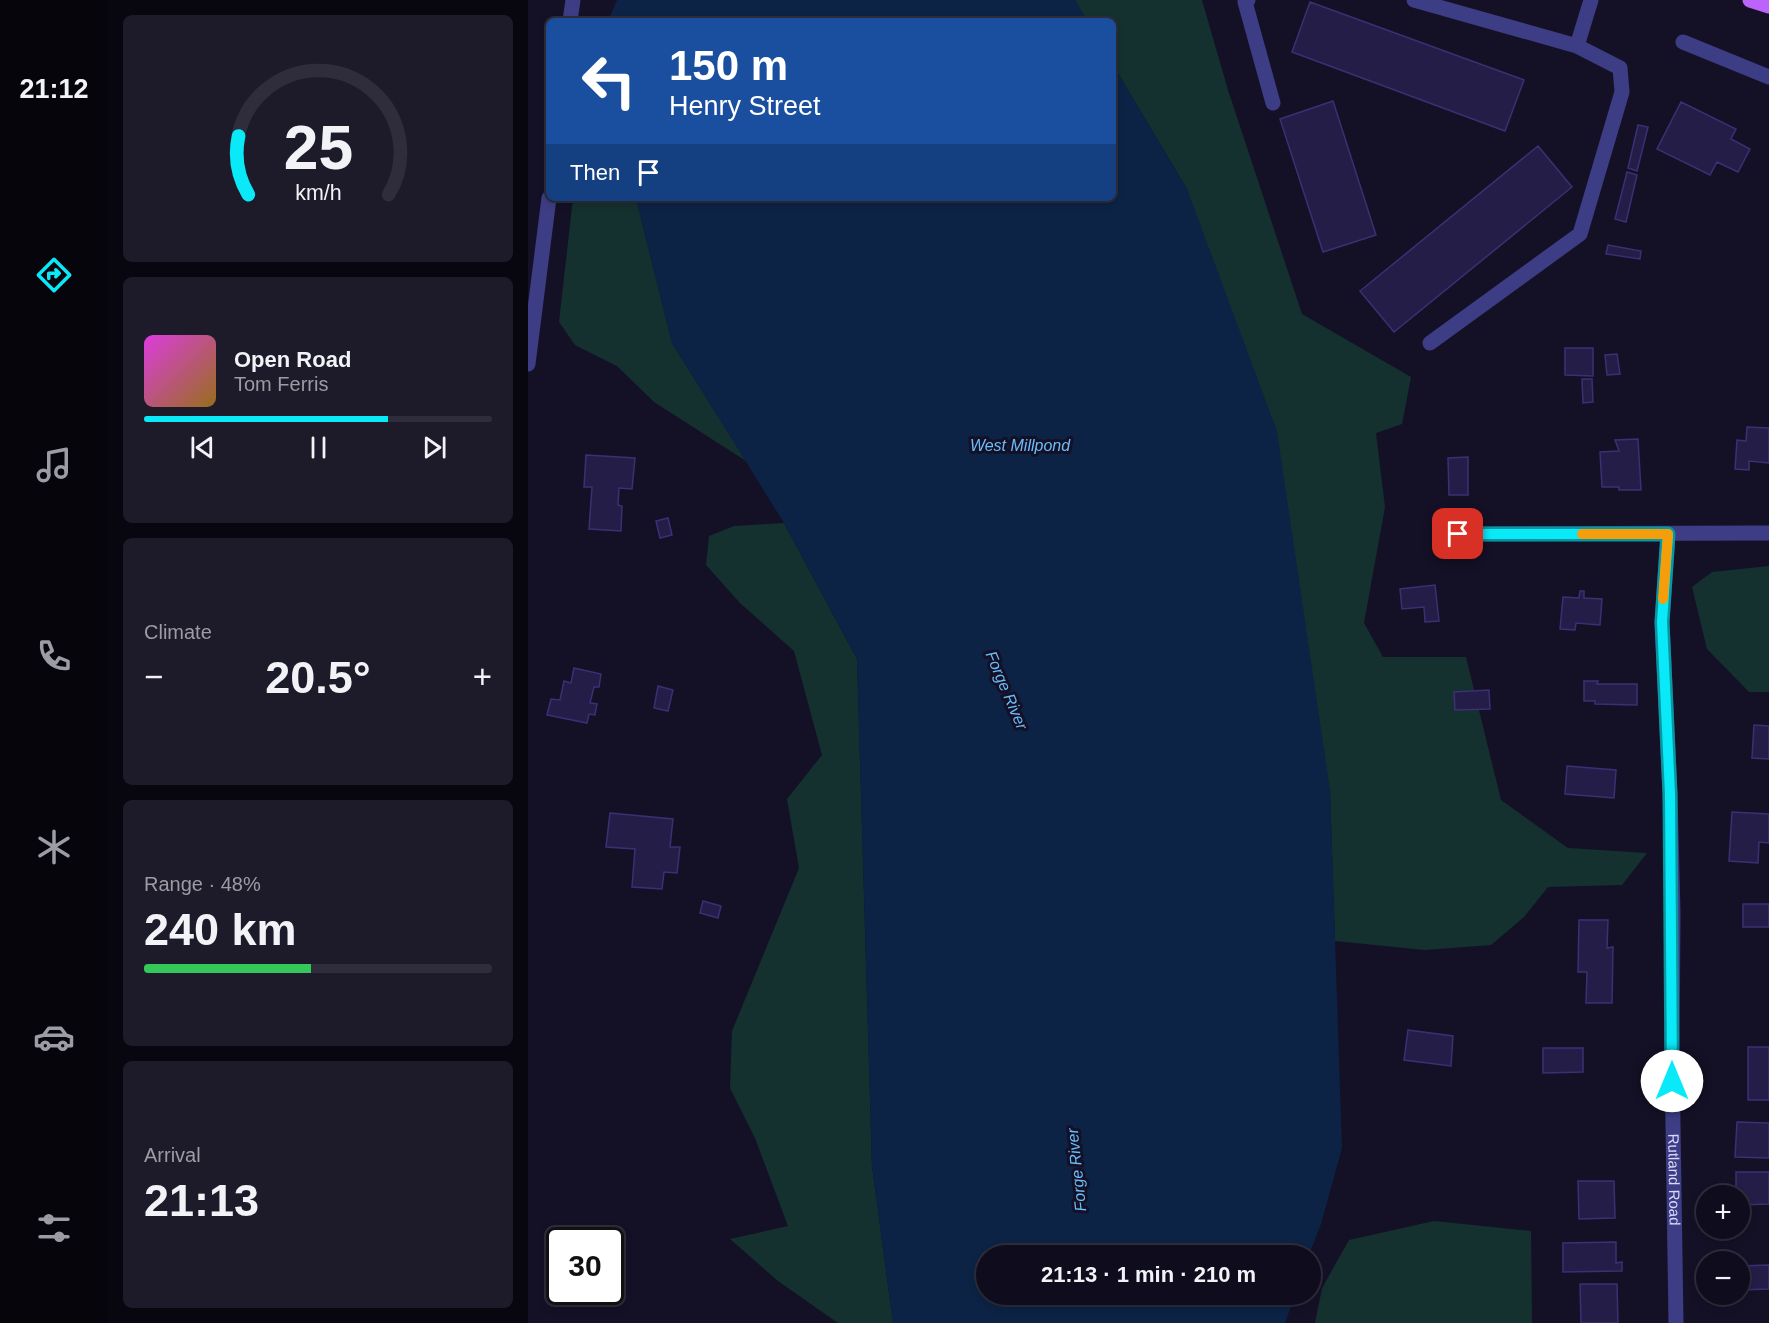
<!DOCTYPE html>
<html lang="en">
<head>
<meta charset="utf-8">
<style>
	:root { --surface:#0f0d1d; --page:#1d1b2a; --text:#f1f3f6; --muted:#9b9ca4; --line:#2f2d3b; --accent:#0ae9f8 }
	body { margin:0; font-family:Helvetica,sans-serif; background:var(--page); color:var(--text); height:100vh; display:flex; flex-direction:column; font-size:22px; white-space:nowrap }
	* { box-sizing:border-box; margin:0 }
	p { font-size:20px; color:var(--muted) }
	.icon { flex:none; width:33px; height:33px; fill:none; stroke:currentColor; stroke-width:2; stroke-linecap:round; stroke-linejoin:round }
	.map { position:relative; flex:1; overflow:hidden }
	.details { display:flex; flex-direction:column; gap:15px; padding:15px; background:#080710; width:420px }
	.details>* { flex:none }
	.hud { position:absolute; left:18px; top:18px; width:570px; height:183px; border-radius:9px; box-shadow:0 3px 9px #0003,0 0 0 2px var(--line); background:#1a4fa0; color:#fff; overflow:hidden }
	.buttons { position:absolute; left:1168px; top:1185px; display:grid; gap:12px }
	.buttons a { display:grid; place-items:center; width:54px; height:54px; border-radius:50%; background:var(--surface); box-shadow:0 3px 9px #0003,0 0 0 2px var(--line); font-size:30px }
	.speed { position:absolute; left:18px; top:1227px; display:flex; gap:12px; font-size:30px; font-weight:700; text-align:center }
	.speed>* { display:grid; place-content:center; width:78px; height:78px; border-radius:50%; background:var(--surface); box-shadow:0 3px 9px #0003,0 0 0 2px var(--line); line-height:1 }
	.speed .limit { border:3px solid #111; border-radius:9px; background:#fff; color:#111 }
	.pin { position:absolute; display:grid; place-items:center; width:51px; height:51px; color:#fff; margin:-26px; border-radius:12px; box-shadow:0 3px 9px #0006 }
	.me { position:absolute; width:66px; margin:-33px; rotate:0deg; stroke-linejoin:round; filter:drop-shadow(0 0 4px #0008) }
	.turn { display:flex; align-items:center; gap:21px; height:126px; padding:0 24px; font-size:27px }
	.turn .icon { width:78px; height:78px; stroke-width:2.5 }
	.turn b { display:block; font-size:42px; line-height:51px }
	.then { display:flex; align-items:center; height:57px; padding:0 24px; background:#0003; gap:12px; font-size:22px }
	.big { font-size:45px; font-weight:600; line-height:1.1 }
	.details .card { flex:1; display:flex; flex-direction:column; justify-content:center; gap:9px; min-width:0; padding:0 21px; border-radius:9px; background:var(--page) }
	.details .dial { align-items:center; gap:0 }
	.dial svg { height:156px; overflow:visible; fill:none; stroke:var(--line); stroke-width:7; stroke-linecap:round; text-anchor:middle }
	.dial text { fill:var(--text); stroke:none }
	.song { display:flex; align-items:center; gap:18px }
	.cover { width:72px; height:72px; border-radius:9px; background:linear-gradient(135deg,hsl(300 70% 55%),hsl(40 70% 35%)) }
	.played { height:6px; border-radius:3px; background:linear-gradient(90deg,var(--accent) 70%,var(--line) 70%) }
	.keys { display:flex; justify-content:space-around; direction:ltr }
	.heat { display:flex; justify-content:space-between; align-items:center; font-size:33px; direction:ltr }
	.charge { height:9px; border-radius:4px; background:linear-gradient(90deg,#34c759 48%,var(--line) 0) }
	.trip { position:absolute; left:448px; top:1245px; width:345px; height:60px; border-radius:30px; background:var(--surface); box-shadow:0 3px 9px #0003,0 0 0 2px var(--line); font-weight:600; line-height:60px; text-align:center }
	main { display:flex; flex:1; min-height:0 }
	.menu { display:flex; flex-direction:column; width:108px; justify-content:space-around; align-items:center; background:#06050c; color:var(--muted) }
	.menu .icon { width:42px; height:42px }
	.menu .active { color:var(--accent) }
	.menu b { font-size:27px; color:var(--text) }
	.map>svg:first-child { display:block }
</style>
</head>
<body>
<main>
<nav class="menu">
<b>21:12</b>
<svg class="icon active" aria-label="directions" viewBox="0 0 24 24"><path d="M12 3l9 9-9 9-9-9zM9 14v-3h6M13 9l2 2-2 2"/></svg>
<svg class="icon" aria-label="music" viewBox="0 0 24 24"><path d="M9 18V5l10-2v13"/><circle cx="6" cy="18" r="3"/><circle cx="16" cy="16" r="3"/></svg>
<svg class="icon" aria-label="phone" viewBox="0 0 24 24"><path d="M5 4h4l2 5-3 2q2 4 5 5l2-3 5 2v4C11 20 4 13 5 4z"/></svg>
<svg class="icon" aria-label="climate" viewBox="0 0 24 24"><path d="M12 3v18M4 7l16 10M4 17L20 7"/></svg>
<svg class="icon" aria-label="car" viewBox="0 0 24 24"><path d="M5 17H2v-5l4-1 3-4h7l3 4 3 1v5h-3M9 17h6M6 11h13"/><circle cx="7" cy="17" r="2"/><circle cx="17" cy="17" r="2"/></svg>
<svg class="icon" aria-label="filters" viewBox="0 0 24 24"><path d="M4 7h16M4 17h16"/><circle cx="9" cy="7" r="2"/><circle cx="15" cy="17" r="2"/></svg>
</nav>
<section class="details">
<div class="card dial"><svg viewBox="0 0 100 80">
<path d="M14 69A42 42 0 1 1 86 69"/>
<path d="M14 69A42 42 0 0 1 9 39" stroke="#0ae9f8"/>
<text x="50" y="56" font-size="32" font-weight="700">25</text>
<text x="50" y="72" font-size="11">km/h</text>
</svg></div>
<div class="card">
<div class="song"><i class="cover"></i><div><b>Open Road</b><p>Tom Ferris</p></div></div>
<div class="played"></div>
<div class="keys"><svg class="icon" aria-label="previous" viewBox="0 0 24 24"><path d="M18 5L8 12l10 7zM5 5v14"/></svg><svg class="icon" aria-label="pause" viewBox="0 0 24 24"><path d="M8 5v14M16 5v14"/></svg><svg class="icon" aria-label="next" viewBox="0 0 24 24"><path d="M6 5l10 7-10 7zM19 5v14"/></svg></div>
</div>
<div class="card"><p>Climate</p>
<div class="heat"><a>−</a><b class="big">20.5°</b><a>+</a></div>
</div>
<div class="card"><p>Range · 48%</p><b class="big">240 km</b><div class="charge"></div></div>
<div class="card"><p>Arrival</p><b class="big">21:13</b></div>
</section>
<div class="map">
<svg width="1241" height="1323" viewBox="0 0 1241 1323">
	<rect width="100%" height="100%" fill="#141127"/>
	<path fill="#14312f" d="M 547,0 L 674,0 L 700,90 L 774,314 L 883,377 L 874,424 L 848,433 L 857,507 L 836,623 L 855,657 L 938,657 L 973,800 L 1040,848 L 1119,853 L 1094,885 L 1020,887 L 996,917 L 963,945 L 897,950 L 807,941 L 802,790 L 659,189 L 585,65 L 585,21 L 559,21 Z
		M 45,198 L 108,198 L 144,343 L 218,461 L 126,402 L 89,366 L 47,345 L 31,322 Z
		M 256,523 L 329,659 L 344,1166 L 365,1323 L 310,1323 L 250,1281 L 202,1239 L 260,1226 L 227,1138 L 202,1088 L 204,1031 L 271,868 L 259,799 L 294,755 L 266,651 L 212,603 L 178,565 L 181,536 L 206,526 Z
		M 1241,566 L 1241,692 L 1221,692 L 1179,649 L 1164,587 L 1184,572 Z
		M 906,1221 L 1003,1231 L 1004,1323 L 787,1323 L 794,1288 L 821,1240 Z"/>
	<path fill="#0c2345" d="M 89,0 L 547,0 L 559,21 L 80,21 Z
		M 585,65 L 659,189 L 749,431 L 802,790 L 814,1148 L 793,1224 L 781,1255 L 459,1256 L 459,1294 L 767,1295 L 757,1323 L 365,1323 L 344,1166 L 329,659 L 256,523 L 144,343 L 108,198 L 585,198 Z"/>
	<path fill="#241d48" stroke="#3b3073" stroke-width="1.5" d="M 782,2 L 996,80 L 977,131 L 764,52 Z
		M 805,101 L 848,235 L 795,252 L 752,119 Z
		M 1153,102 L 1208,129 L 1203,139 L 1222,149 L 1210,172 L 1189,162 L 1182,175 L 1129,149 Z
		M 1110,125 L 1120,127 L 1109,171 L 1100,168 Z
		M 1010,146 L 1044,187 L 866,332 L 832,291 Z
		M 1099,172 L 1109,175 L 1098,222 L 1087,219 Z
		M 1080,245 L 1113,251 L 1112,259 L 1078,254 Z
		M 1037,348 L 1065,348 L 1065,376 L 1037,375 Z
		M 1089,354 L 1092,374 L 1079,375 L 1077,355 Z
		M 1054,379 L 1064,379 L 1065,402 L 1055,403 Z
		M 1219,427 L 1241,428 L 1241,463 L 1221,461 L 1221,470 L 1207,469 L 1209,440 L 1218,441 Z
		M 1110,439 L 1113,490 L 1091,490 L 1091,487 L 1074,487 L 1072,452 L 1091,451 L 1087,440 Z
		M 58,455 L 107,458 L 104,489 L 91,488 L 90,505 L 94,506 L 93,531 L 61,529 L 64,487 L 56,487 Z
		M 940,457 L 940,495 L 921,495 L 920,458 Z
		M 140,518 L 144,535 L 132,538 L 128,521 Z
		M 907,585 L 911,621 L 897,622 L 896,607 L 874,609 L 872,589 Z
		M 1052,591 L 1056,591 L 1056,598 L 1074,599 L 1072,625 L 1048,623 L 1047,630 L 1032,629 L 1035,597 L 1051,598 Z
		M 46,668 L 73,674 L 71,687 L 66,687 L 62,703 L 69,704 L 67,715 L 61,714 L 59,723 L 19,715 L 23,699 L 32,700 L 36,681 L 43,683 Z
		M 1056,681 L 1070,681 L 1069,684 L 1109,684 L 1109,705 L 1067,704 L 1067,701 L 1056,701 Z
		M 130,686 L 145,690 L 140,711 L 126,708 Z
		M 961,690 L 962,709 L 927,710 L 926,692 Z
		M 1226,725 L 1241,726 L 1241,759 L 1224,758 Z
		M 1039,766 L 1088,770 L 1086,798 L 1037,794 Z
		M 1204,812 L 1241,814 L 1241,843 L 1231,842 L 1230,863 L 1201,861 Z
		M 82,813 L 145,819 L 142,847 L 152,847 L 149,873 L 136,872 L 134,889 L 104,887 L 107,849 L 78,847 Z
		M 175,901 L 193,906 L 190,918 L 172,913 Z
		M 1215,904 L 1241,904 L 1241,927 L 1215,927 Z
		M 1051,920 L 1080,920 L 1079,948 L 1085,947 L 1084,1003 L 1058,1003 L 1059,972 L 1050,972 Z
		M 880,1030 L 925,1036 L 923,1066 L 876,1060 Z
		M 1220,1047 L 1241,1047 L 1241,1100 L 1220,1100 Z
		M 1015,1048 L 1055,1048 L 1055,1072 L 1015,1073 Z
		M 1209,1122 L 1241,1123 L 1241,1158 L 1207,1157 Z
		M 1208,1172 L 1241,1172 L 1241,1204 L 1212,1205 L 1212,1196 L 1208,1196 Z
		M 1050,1181 L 1086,1181 L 1087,1218 L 1051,1219 Z
		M 1088,1242 L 1088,1263 L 1094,1262 L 1094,1271 L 1035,1272 L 1035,1243 Z
		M 1241,1265 L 1241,1289 L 1212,1290 L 1212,1266 Z
		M 1052,1284 L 1089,1284 L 1090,1323 L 1053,1323 Z"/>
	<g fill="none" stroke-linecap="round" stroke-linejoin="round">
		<g stroke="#3d3d85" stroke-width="15">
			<path d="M 720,0 L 717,2 L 745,103"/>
			<path d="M 886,0 L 1049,46"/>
			<path d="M 42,21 L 45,0"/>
			<path d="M 1155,42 L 1241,77"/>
			<path d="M 902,343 L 1052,234 L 1094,92 L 1092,68 L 1049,46 L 1063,0"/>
			<path d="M 0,364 L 21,198"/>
			<path d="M 930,534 L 1241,533"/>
			<path id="s1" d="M 1140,534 L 1134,622 L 1142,794 L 1145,913 L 1144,1059 L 1148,1323"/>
		</g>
		<path stroke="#bc63fa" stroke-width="15" d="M 1222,0 L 1241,6"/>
	</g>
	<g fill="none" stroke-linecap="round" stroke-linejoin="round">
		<defs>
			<path id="route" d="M 930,534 L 1140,534 L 1134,622 L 1142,794 L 1144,1081"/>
		</defs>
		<use href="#route" stroke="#0697a1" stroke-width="15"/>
		<use href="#route" stroke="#0ae9f8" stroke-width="10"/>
		<path stroke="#f59e0b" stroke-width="10" d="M 1054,534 L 1140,534 L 1135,599"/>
	</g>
	<g text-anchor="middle" stroke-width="6" stroke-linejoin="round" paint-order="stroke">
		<g font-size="15" fill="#dbd8fe" stroke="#141127">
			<text dy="5" stroke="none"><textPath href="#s1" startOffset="646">Rutland Road</textPath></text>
		</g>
		<g font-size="16" font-style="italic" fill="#69bdfa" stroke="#141127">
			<text x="492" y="451">West Millpond</text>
			<text transform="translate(479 690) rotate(67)" y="6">Forge River</text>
			<text transform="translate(548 1170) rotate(-96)" y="6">Forge River</text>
		</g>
	</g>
</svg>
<div class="buttons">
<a>+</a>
<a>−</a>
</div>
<div class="speed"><div class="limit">30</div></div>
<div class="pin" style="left:930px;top:534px;background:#d93025"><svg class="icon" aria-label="arrive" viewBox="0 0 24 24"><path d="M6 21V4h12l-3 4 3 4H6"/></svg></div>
<svg class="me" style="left:1144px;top:1081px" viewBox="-20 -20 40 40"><circle r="19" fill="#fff"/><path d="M0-13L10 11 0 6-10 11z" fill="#0ae9f8"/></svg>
<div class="trip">21:13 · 1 min · 210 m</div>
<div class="hud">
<div class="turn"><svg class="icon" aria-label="left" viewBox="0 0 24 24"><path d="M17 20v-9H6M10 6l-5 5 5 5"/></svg><div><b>150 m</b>Henry Street</div></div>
<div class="then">Then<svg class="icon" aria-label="arrive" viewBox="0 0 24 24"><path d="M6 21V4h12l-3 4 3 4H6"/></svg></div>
</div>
</div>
</main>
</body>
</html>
